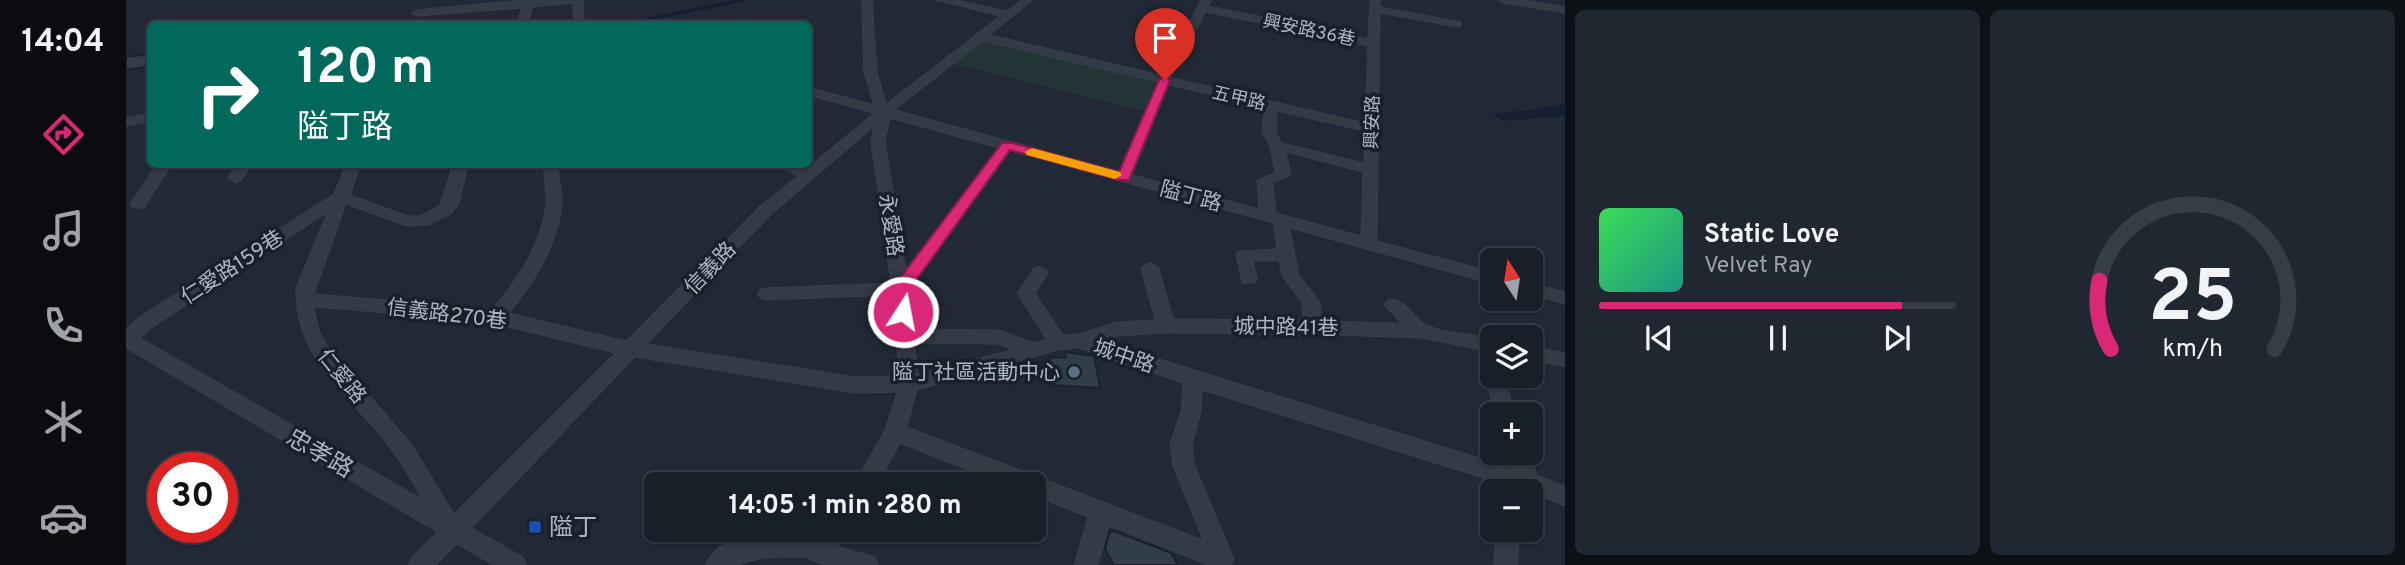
<!DOCTYPE html>
<html lang="en">
<head>
<meta charset="utf-8">
<style>
	:root { --surface:#181f28; --page:#212730; --text:#f1f3f6; --muted:#9fa2a8; --line:#363d45; --accent:#db2777 }
	body { margin:0; font-family:Overpass,"Noto Sans TC",sans-serif; background:var(--page); color:var(--text); height:100vh; display:flex; flex-direction:column; font-size:26px; white-space:nowrap }
	* { box-sizing:border-box; margin:0 }
	p { font-size:23px; color:var(--muted) }
	.icon { flex:none; width:38px; height:38px; fill:none; stroke:currentColor; stroke-width:2; stroke-linecap:round; stroke-linejoin:round }
	.map { position:relative; flex:1; overflow:hidden }
	.drawer { display:flex; flex-direction:column; gap:10px; padding:10px; background:#0d1116; width:840px }
	.drawer>* { flex:none }
	.banner { position:absolute; left:21px; top:21px; width:665px; height:147px; border-radius:10px; box-shadow:0 2px 5px #0004,0 0 0 2px var(--line); background:#00695c; color:#fff; overflow:hidden }
	.needle { width:46px; rotate:348deg }
	.fabs { position:absolute; left:1354px; top:248px; display:grid; gap:14px }
	.fabs a { display:grid; place-items:center; width:63px; height:63px; border-radius:10px; background:var(--surface); box-shadow:0 2px 5px #0004,0 0 0 2px var(--line); font-size:35px }
	.speed { position:absolute; left:21px; top:452px; display:flex; gap:14px; font-size:35px; font-weight:700; text-align:center }
	.speed>* { display:grid; place-content:center; width:91px; height:91px; border-radius:50%; background:var(--surface); box-shadow:0 2px 5px #0004,0 0 0 2px var(--line); line-height:1 }
	.speed .limit { border:10px solid #d22; background:#fff; color:#111 }
	.pin { position:absolute; display:grid; place-items:center; width:60px; height:60px; color:#fff; margin:-72px -30px; border-radius:50% 50% 50% 0; rotate:-45deg; box-shadow:0 0 7px #0007 }
	.pin .icon { rotate:45deg }
	.me { position:absolute; width:77px; margin:-38px; rotate:11deg; stroke-linejoin:round; filter:drop-shadow(0 0 5px #0008) }
	.turn { display:flex; align-items:center; gap:24px; height:147px; padding:0 35px; font-size:32px }
	.turn .icon { width:91px; height:91px; stroke-width:2.5 }
	.turn b { display:block; font-size:49px; line-height:60px }
	.drawer .tile { flex:1; display:flex; flex-direction:column; justify-content:center; gap:10px; min-width:0; padding:0 24px; border-radius:10px; background:var(--page) }
	.drawer .dial { align-items:center; gap:0 }
	.dial svg { height:182px; overflow:visible; fill:none; stroke:var(--line); stroke-width:7; stroke-linecap:round; text-anchor:middle }
	.dial text { fill:var(--text); stroke:none }
	.song { display:flex; align-items:center; gap:21px }
	.cover { width:84px; height:84px; border-radius:10px; background:linear-gradient(135deg,hsl(130 70% 55%),hsl(170 70% 35%)) }
	.played { height:7px; border-radius:4px; background:linear-gradient(90deg,var(--accent) 85%,var(--line) 85%) }
	.keys { display:flex; justify-content:space-around; direction:ltr }
	.drawer .tiles { flex:1; display:grid; gap:10px; grid-template-columns:repeat(2,1fr) }
	.trip { position:absolute; left:518px; top:472px; width:402px; height:70px; border-radius:10px; background:var(--surface); box-shadow:0 2px 5px #0004,0 0 0 2px var(--line); font-weight:700; line-height:70px; text-align:center }
	main { display:flex; flex:1; min-height:0 }
	.menu { display:flex; flex-direction:column; width:126px; justify-content:space-around; align-items:center; background:#0a0c10; color:var(--muted) }
	.menu .icon { width:49px; height:49px }
	.menu .selected { color:var(--accent) }
	.menu b { font-size:32px; color:var(--text) }
	.map>svg:first-child { display:block }
</style>
</head>
<body>
<main>
<nav class="menu">
<b>14:04</b>
<svg class="icon selected" aria-label="directions" viewBox="0 0 24 24"><path d="M12 3l9 9-9 9-9-9zM9 14v-3h6M13 9l2 2-2 2"/></svg>
<svg class="icon" aria-label="music" viewBox="0 0 24 24"><path d="M9 18V5l10-2v13"/><circle cx="6" cy="18" r="3"/><circle cx="16" cy="16" r="3"/></svg>
<svg class="icon" aria-label="phone" viewBox="0 0 24 24"><path d="M5 4h4l2 5-3 2q2 4 5 5l2-3 5 2v4C11 20 4 13 5 4z"/></svg>
<svg class="icon" aria-label="climate" viewBox="0 0 24 24"><path d="M12 3v18M4 7l16 10M4 17L20 7"/></svg>
<svg class="icon" aria-label="car" viewBox="0 0 24 24"><path d="M5 17H2v-5l4-1 3-4h7l3 4 3 1v5h-3M9 17h6M6 11h13"/><circle cx="7" cy="17" r="2"/><circle cx="17" cy="17" r="2"/></svg>
</nav>
<div class="map">
<svg width="1439" height="565" viewBox="0 0 1439 565">
	<rect width="100%" height="100%" fill="#202935"/>
	<path fill="#223436" d="M 857,37 L 1039,80 L 1025,113 L 823,63 Z"/>
	<path fill="#142032" d="M 1439,104 L 1439,116 L 1376,121 L 1367,113 L 1401,111 Z"/>
	<g fill="none" stroke-linecap="round" stroke-linejoin="round">
		<path stroke="#142032" stroke-width="3.5" d="M 498,24 L 617,0"/>
	</g>
	<path fill="#323d4c" stroke="#1b222c" stroke-width="2" d="M 24,54 L 24,66 L 0,70 L 0,57 Z
		M 939,352 L 968,356 L 974,388 L 927,385 L 924,357 L 940,358 Z
		M 988,531 L 1045,553 L 1052,565 L 988,565 L 979,549 L 984,532 Z"/>
	<g fill="none" stroke-linecap="round" stroke-linejoin="round">
		<defs>
			<path id="minor" d="M 397,0 L 457,0 L 458,19 L 448,21 L 446,3 L 406,7 L 403,24 L 392,24 L 395,8 L 291,16 L 285,13 L 291,10 Z
				M 736,0 L 746,0 L 751,72 L 760,104 L 874,16 L 810,0 L 830,0 L 881,11 L 895,0 L 907,0 L 864,35 L 1035,75 L 1075,0 L 1085,0 L 1083,6 L 1242,39 L 1244,0 L 1254,0 L 1254,7 L 1335,22 L 1335,26 L 1331,27 L 1254,13 L 1251,241 L 1367,272 L 1367,284 L 1164,228 L 1173,275 L 1194,302 L 1196,321 L 1275,323 L 1258,305 L 1261,300 C 1279,295 1286,318 1301,325 C 1314,332 1350,335 1367,338 L 1367,352 L 1295,338 L 1187,334 L 1040,333 L 991,336 L 975,341 L 1386,468 L 1382,453 L 1404,453 L 1411,475 L 1439,486 L 1439,506 L 1416,497 L 1416,515 L 1413,522 L 1405,525 L 1405,492 L 1394,492 L 1392,489 L 1076,390 L 1075,411 L 1066,445 L 1069,466 L 1108,559 L 1105,565 L 1082,565 L 983,526 L 972,565 L 948,565 L 962,517 L 908,496 L 908,485 L 879,485 L 774,443 L 751,485 L 728,485 L 759,430 L 771,392 L 729,393 L 509,357 L 346,528 L 397,557 L 401,565 L 367,565 L 331,544 L 310,565 L 282,565 L 286,557 L 311,532 L 0,348 L 0,329 L 13,317 L 208,194 L 220,164 L 235,164 L 224,195 L 282,216 L 294,216 L 314,205 L 327,164 L 342,164 L 333,204 L 326,213 L 303,225 L 280,226 L 220,204 L 188,294 L 366,309 C 392,279 416,243 420,203 C 421,190 416,178 419,164 L 433,164 C 431,178 437,190 436,203 C 432,244 409,283 383,313 L 500,341 L 634,206 L 672,176 L 647,164 L 669,164 L 680,169 L 748,113 L 682,95 L 682,87 L 748,105 L 738,72 ZM 1080,12 L 1242,46 L 1239,123 L 1046,78 ZM 857,41 L 1032,82 L 993,171 L 769,110 ZM 1043,85 L 1138,107 L 1136,133 L 1144,146 L 1149,173 L 1131,180 L 1133,209 L 1007,175 ZM 1151,111 L 1239,131 L 1238,163 L 1156,143 L 1150,133 ZM 764,118 L 872,148 L 780,269 L 759,142 ZM 748,127 L 745,142 L 765,283 L 640,288 L 634,290 L 631,294 L 634,298 L 640,300 L 767,295 L 773,376 L 729,377 L 521,344 L 646,214 ZM 885,151 L 1147,223 L 1151,249 L 1112,251 L 1110,255 L 1116,283 L 1128,283 L 1131,279 L 1127,261 L 1153,261 L 1156,276 L 1176,303 L 1177,320 L 1047,319 L 1033,268 L 1024,262 L 1015,268 L 1029,320 L 990,322 L 953,334 L 937,335 L 909,293 L 923,272 L 914,266 L 908,268 L 891,293 L 920,339 L 908,343 L 873,330 L 788,329 L 784,290 ZM 1160,152 L 1237,172 L 1235,236 L 1150,213 L 1147,183 L 1165,175 ZM 201,213 L 170,288 C 168,353 215,390 255,436 C 271,456 284,477 296,499 L 14,338 L 27,327 ZM 188,307 L 354,320 L 489,353 L 328,514 L 285,443 L 203,349 L 194,333 ZM 789,343 L 872,344 L 886,350 L 792,374 ZM 953,348 L 1057,383 L 1055,411 L 1044,445 L 1047,466 L 1077,540 L 781,427 L 791,390 L 932,350 Z
				M 1372,0 L 1398,0 L 1439,7 L 1439,13 L 1377,3 Z
				M 24,114 L 24,122 L 0,126 L 0,118 Z
				M 31,164 L 46,164 L 18,208 L 6,208 L 4,205 Z
				M 111,164 L 126,164 L 115,181 L 110,183 L 102,178 Z
				M 1405,283 L 1439,292 L 1439,304 L 1405,295 Z
				M 1405,346 L 1439,353 L 1439,367 L 1405,360 Z
				M 1367,369 L 1367,376 L 1378,376 L 1390,415 L 1370,415 L 1358,376 L 1361,371 Z
				M 694,530 L 724,530 L 721,538 L 711,546 L 749,557 L 753,565 L 699,565 L 684,560 L 682,557 L 637,558 L 611,565 L 579,565 C 598,521 661,547 694,530 Z
				M 1371,530 L 1397,530 L 1393,539 L 1392,565 L 1368,565 Z"/>
		</defs>
		<use href="#minor" stroke="#3c444f" stroke-width="1"/>
		<use href="#minor" fill="#333b46" fill-rule="evenodd"/>
	</g>
	<path fill="#db2777" stroke="#8e194d" stroke-width="2" d="M 1039,76 L 1044,80 L 1003,180 L 993,180 L 884,150 L 783,290 L 785,312 L 783,317 L 771,317 L 767,289 L 769,285 L 876,143 L 886,143 L 993,172 L 1033,80 Z"/>
	<path fill="#f59e0b" d="M 906,148 L 994,172 L 996,175 L 989,179 L 901,155 L 899,152 Z"/>
	<circle fill="#5c6f8a" stroke="#19202a" stroke-width="2.5" cx="948" cy="372" r="7"/>
	<rect fill="#1a4fb4" stroke="#19202a" stroke-width="2.5" x="402" y="520" width="14" height="14" rx="3.5"/>
	<g text-anchor="middle" stroke-width="7" stroke-linejoin="round" paint-order="stroke">
		<g font-size="18" fill="#adb5c3" stroke="#19202a">
			<text transform="translate(1183 30) rotate(12)" y="6">興安路36巷</text>
			<text transform="translate(1113 98) rotate(13)" y="6">五甲路</text>
			<text transform="translate(1246 122) rotate(-88)" y="6">興安路</text>
		</g>
		<g font-size="21" fill="#adb5c3" stroke="#19202a">
			<text transform="translate(1065 196) rotate(15)" y="7">隘丁路</text>
			<text transform="translate(765 225) rotate(81)" y="7">永愛路</text>
			<text transform="translate(106 267) rotate(-33)" y="7">仁愛路159巷</text>
			<text transform="translate(584 268) rotate(-46)" y="7">信義路</text>
			<text transform="translate(321 314) rotate(7)" y="7">信義路270巷</text>
			<text transform="translate(1160 327) rotate(1)" y="7">城中路41巷</text>
			<text transform="translate(998 356) rotate(19)" y="7">城中路</text>
			<text transform="translate(216 376) rotate(51)" y="7">仁愛路</text>
		</g>
		<g font-size="21" fill="#adb5c3" stroke="#19202a" text-anchor="end">
			<text x="934" y="379">隘丁社區活動中心</text>
		</g>
		<g font-size="24" fill="#adb5c3" stroke="#19202a">
			<text transform="translate(194 453) rotate(30)" y="8">忠孝路</text>
		</g>
		<g font-size="24" fill="#adb5c3" stroke="#19202a" text-anchor="start">
			<text x="423" y="535">隘丁</text>
		</g>
	</g>
</svg>
<div class="fabs">
<a><svg class="needle" viewBox="-14 -14 28 28"><path d="M0-13l5 13h-10z" fill="#e53935"/><path d="M0 13l5-13h-10z" fill="#9fa2a8"/></svg></a>
<a><svg class="icon" aria-label="layers" viewBox="0 0 24 24"><path d="M12 4l9 5-9 5-9-5zM3 14l9 5 9-5"/></svg></a>
<a>+</a>
<a>−</a>
</div>
<div class="speed"><div class="limit">30</div></div>
<div class="pin" style="left:1039px;top:80px;background:#d93025"><svg class="icon" aria-label="arrive" viewBox="0 0 24 24"><path d="M6 21V4h12l-3 4 3 4H6"/></svg></div>
<svg class="me" style="left:777px;top:312px" viewBox="-20 -20 40 40"><circle r="17" fill="#db2777" stroke="#fff" stroke-width="3"/><path d="M0-11L8 9 0 5-8 9z" fill="#fff"/></svg>
<div class="trip">14:05 · 1 min · 280 m</div>
<div class="banner">
<div class="turn"><svg class="icon" aria-label="right" viewBox="0 0 24 24"><path d="M7 20v-9h11M14 6l5 5-5 5"/></svg><div><b>120 m</b>隘丁路</div></div>
</div>
</div>
<section class="drawer">
<div class="tiles">
<div class="tile">
<div class="song"><i class="cover"></i><div><b>Static Love</b><p>Velvet Ray</p></div></div>
<div class="played"></div>
<div class="keys"><svg class="icon" aria-label="previous" viewBox="0 0 24 24"><path d="M18 5L8 12l10 7zM5 5v14"/></svg><svg class="icon" aria-label="pause" viewBox="0 0 24 24"><path d="M8 5v14M16 5v14"/></svg><svg class="icon" aria-label="next" viewBox="0 0 24 24"><path d="M6 5l10 7-10 7zM19 5v14"/></svg></div>
</div>
<div class="tile dial"><svg viewBox="0 0 100 80">
<path d="M14 69A42 42 0 1 1 86 69"/>
<path d="M14 69A42 42 0 0 1 9 39" stroke="#db2777"/>
<text x="50" y="56" font-size="32" font-weight="700">25</text>
<text x="50" y="72" font-size="11">km/h</text>
</svg></div>
</div>
</section>
</main>
</body>
</html>
